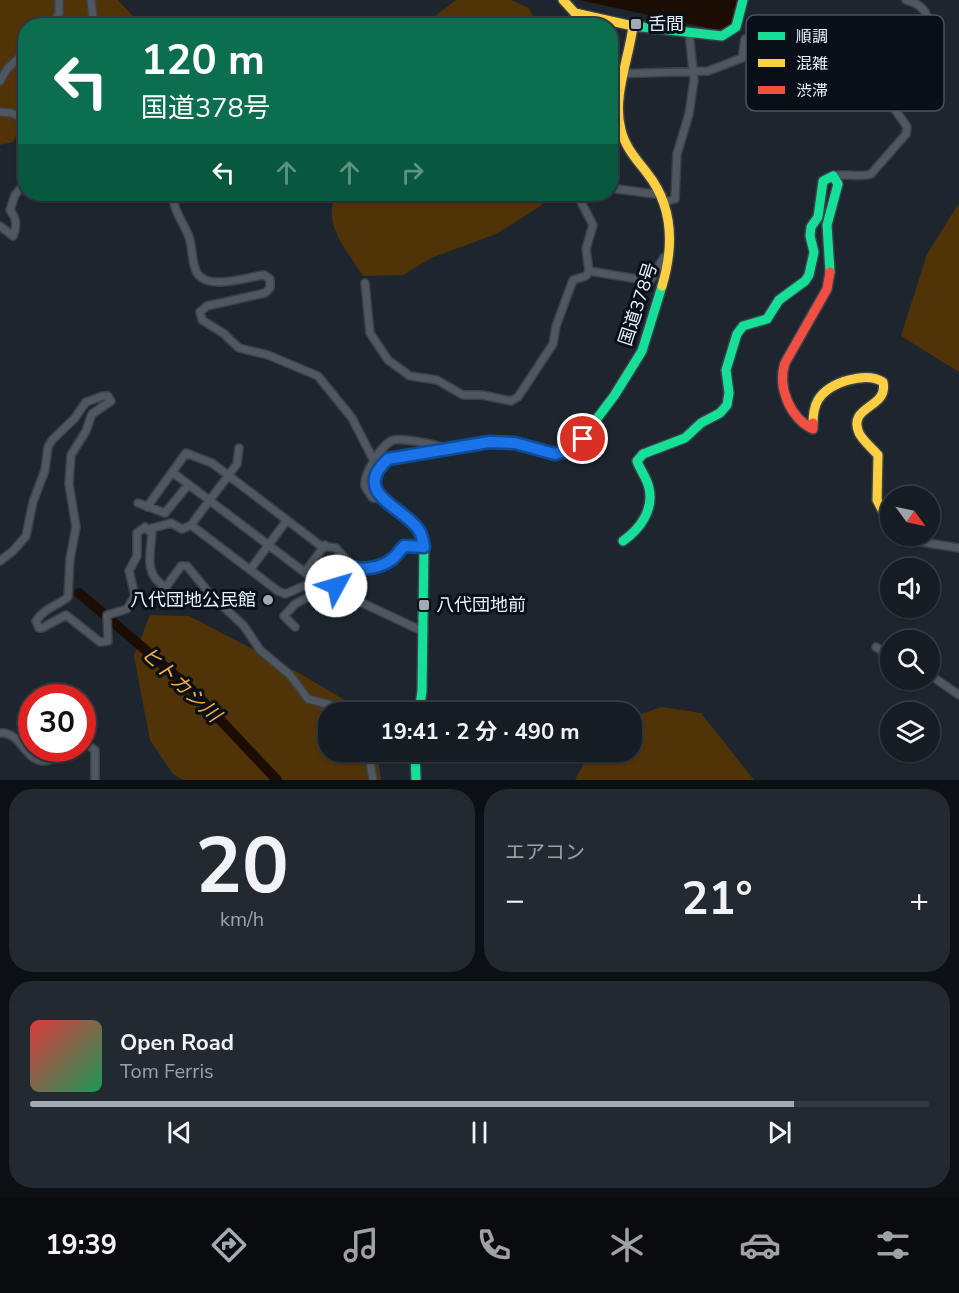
<!DOCTYPE html>
<html lang="ja">
<head>
<meta charset="utf-8">
<style>
	:root { --surface:#161c23; --page:#232930; --text:#f1f3f6; --muted:#9ea1a6; --line:#353a41; --accent:#a0abb5 }
	body { margin:0; font-family:"Nunito Sans","Noto Sans JP",sans-serif; background:var(--page); color:var(--text); height:100vh; display:flex; flex-direction:column; font-size:22px; white-space:nowrap }
	* { box-sizing:border-box; margin:0 }
	p { font-size:20px; color:var(--muted) }
	.icon { flex:none; width:33px; height:33px; fill:none; stroke:currentColor; stroke-width:2; stroke-linecap:round; stroke-linejoin:round }
	.map { position:relative; height:780px; overflow:hidden }
	.drawer { display:flex; flex-direction:column; gap:9px; padding:9px; background:#0c0f13; flex:1 }
	.drawer>* { flex:none }
	.top-card { position:absolute; left:18px; top:18px; width:600px; height:183px; border-radius:24px; box-shadow:0 2px 4px #0004,0 0 0 2px var(--line); background:#0b6e4f; color:#fff; overflow:hidden }
	.needle { width:39px; rotate:123deg }
	.controls { position:absolute; left:880px; top:486px; display:grid; gap:12px }
	.controls a { display:grid; place-items:center; width:60px; height:60px; border-radius:50%; background:var(--surface); box-shadow:0 2px 4px #0004,0 0 0 2px var(--line); font-size:30px }
	.speed { position:absolute; left:18px; top:684px; display:flex; gap:12px; font-size:30px; font-weight:700; text-align:center }
	.speed>* { display:grid; place-content:center; width:78px; height:78px; border-radius:50%; background:var(--surface); box-shadow:0 2px 4px #0004,0 0 0 2px var(--line); line-height:1 }
	.speed .limit { border:9px solid #d22; background:#fff; color:#111 }
	.pin { position:absolute; display:grid; place-items:center; width:51px; height:51px; color:#fff; margin:-26px; border:3px solid #fff; border-radius:50%; box-shadow:0 2px 6px #0007 }
	.me { position:absolute; width:66px; margin:-33px; rotate:51deg; stroke-linejoin:round; filter:drop-shadow(0 0 4px #0008) }
	.turn { display:flex; align-items:center; gap:21px; height:126px; padding:0 24px; font-size:27px }
	.turn .icon { width:78px; height:78px; stroke-width:2.5 }
	.turn b { display:block; font-size:42px; line-height:51px }
	.lanes { display:flex; align-items:center; height:57px; padding:0 24px; background:#0003; justify-content:center; gap:30px; direction:ltr }
	.lanes .off { opacity:.35 }
	.big { font-size:45px; font-weight:700; line-height:1.1 }
	.drawer .card { flex:1; display:flex; flex-direction:column; justify-content:center; gap:9px; min-width:0; padding:0 21px; border-radius:24px; background:var(--page) }
	.drawer .dial { align-items:center; gap:0 }
	.dial b { font-size:78px; line-height:1 }
	.song { display:flex; align-items:center; gap:18px }
	.cover { width:72px; height:72px; border-radius:9px; background:linear-gradient(135deg,hsl(0 70% 55%),hsl(150 70% 35%)) }
	.played { height:6px; border-radius:3px; background:linear-gradient(90deg,var(--accent) 85%,var(--line) 85%) }
	.keys { display:flex; justify-content:space-around; direction:ltr }
	.heat { display:flex; justify-content:space-between; align-items:center; font-size:33px; direction:ltr }
	.drawer .tiles { flex:1; display:grid; gap:9px; grid-template-columns:1fr 1fr }
	.card:last-child { grid-column:span 2 }
	.trip { position:absolute; left:318px; top:702px; width:324px; height:60px; border-radius:24px; background:var(--surface); box-shadow:0 2px 4px #0004,0 0 0 2px var(--line); font-weight:700; line-height:60px; text-align:center }
	.menu { display:flex; height:96px; justify-content:space-around; align-items:center; background:#090b0e; color:var(--muted) }
	.menu .icon { width:42px; height:42px }
	.menu .active { color:var(--accent) }
	.menu b { font-size:27px; color:var(--text) }
	.map>svg:first-child { display:block }
</style>
</head>
<body>
<div class="map">
<svg width="959" height="780" viewBox="0 0 959 780">
	<rect width="100%" height="100%" fill="#1d262f"/>
	<path fill="#513308" d="M 0,0 L 118,0 L 141,25 L 26,26 L 25,121 L 13,142 L 0,145 Z
		M 456,0 L 511,0 L 529,8 L 537,25 L 426,25 L 431,19 Z
		M 337,194 L 547,194 L 542,205 L 496,234 L 431,258 L 403,275 L 363,276 C 348,252 320,222 337,194 Z
		M 959,203 L 959,372 L 901,336 L 927,254 Z
		M 150,615 L 189,616 L 299,673 L 365,712 L 328,712 L 328,752 L 377,752 L 381,780 L 183,780 L 173,774 L 150,740 L 134,656 Z
		M 662,707 L 701,713 L 754,780 L 575,780 L 590,752 L 632,752 L 632,717 Z"/>
	<path fill="#1c0d04" d="M 579,0 L 737,0 L 735,18 L 730,26 L 718,30 Z"/>
	<g fill="none" stroke-linecap="round" stroke-linejoin="round">
		<path stroke="#1c0d04" stroke-width="10" d="M 79,593 L 191,689 L 277,780"/>
		<defs>
			<path id="street" d="M 91,0 L 94,26
				M 575,13 L 572,20 L 577,26
				M 51,26 L 59,13 L 59,0
				M 610,74 L 708,71 L 742,58 L 745,39
				M 0,81 L 8,68 L 26,51
				M 0,112 L 11,113 L 26,119
				M 833,176 C 846,173 859,178 871,174 L 906,134 L 907,127 C 899,113 866,79 889,63 C 896,59 905,57 912,53 L 927,16 C 923,6 916,3 906,0
				M 610,188 L 662,195
				M 173,194 C 173,211 183,221 189,237 C 193,248 191,262 197,273 C 208,291 247,277 264,275 L 270,279 L 270,288 L 265,293 L 207,306 L 200,312 L 202,320 L 223,333 L 239,348 L 268,355 L 318,376 L 352,418 L 374,461
				M 577,194 L 593,225 L 586,249 L 589,271
				M 665,202 L 675,199 L 677,154 L 689,114 L 694,80 L 689,32
				M 0,226 L 13,236 C 17,225 17,219 10,210 L 15,195 L 26,182
				M 365,283 L 370,333 L 388,360 L 410,376 L 437,380 L 463,395 L 482,395 L 511,401 L 518,397 L 553,344 L 556,326 L 573,280 L 586,276 L 589,271 L 650,281 L 664,257
				M 172,472 L 316,581 L 424,632
				M 382,499 L 373,498 C 370,494 366,490 365,486 C 363,474 383,442 394,440 C 402,438 435,444 441,447
				M 138,503 L 165,513 L 188,485
				M 147,507 L 186,453 L 212,463 L 321,546 L 336,548 L 353,567
				M 191,525 L 278,591 L 285,594 L 316,581
				M 149,529 L 171,523 L 182,529 L 191,525 L 237,464 L 239,448
				M 900,536 L 909,540 L 959,548
				M 0,561 L 13,551 L 26,536 L 33,502 L 45,470 L 48,447 L 52,440 L 74,419 L 86,402 L 103,396 L 108,396 L 111,401 L 92,414 L 86,431 L 71,455 L 69,484 L 76,527 L 70,559 L 68,597 C 57,606 44,608 36,621 L 39,628 L 42,628 L 66,615 L 100,642 L 108,641 L 107,615 L 127,609 L 135,596 L 129,571 L 137,556 L 137,533 L 145,527 L 152,534 C 150,555 144,576 166,587 L 181,566 L 187,566 L 210,594 L 244,626 L 260,650 L 290,675 L 308,699 L 358,712
				M 250,570 L 287,520
				M 305,572 L 325,545
				M 333,590 L 353,567 C 364,572 381,567 391,560 C 396,557 400,550 404,546 L 424,547
				M 295,627 L 284,616 L 295,604 L 327,587
				M 876,647 L 891,657
				M 930,675 L 959,695
				M 0,733 C 24,731 24,767 50,760 L 61,748
				M 82,741 L 95,750 L 95,780
				M 368,752 L 373,780"/>
			<path id="fast" d="M 633,26 L 722,36 L 736,27 L 743,0
				M 623,541 C 640,529 654,510 649,488 C 647,478 640,470 637,461 L 643,454 L 685,438 L 701,423 L 720,413 L 727,405 L 729,393 L 726,370 L 737,334 L 743,326 L 767,319 L 779,300 L 805,281 L 809,275 L 814,252 L 810,236 L 811,227 L 818,217 L 823,181 L 833,176 L 838,184 L 827,225 L 830,272
				M 419,712 L 422,691 L 424,547 C 422,541 421,534 417,529 C 405,512 368,501 377,475 C 380,465 388,460 397,456 L 504,441 L 555,454 L 574,449 L 614,396 L 642,351 L 662,286
				M 415,752 L 416,780"/>
			<path id="slow" d="M 563,0 L 575,13 L 633,26 C 629,59 612,97 621,130 C 625,147 637,160 647,173 C 674,207 674,246 662,286
				M 813,423 C 813,415 814,407 818,400 C 829,382 866,371 883,382 C 889,409 847,405 859,433 C 863,441 872,448 878,455 L 877,500 L 891,527"/>
			<path id="jam" d="M 813,423 L 813,429 C 790,418 777,387 785,363 L 827,289 L 830,272"/>
		</defs>
		<use href="#street" stroke="#394149" stroke-width="10"/>
		<use href="#fast" stroke="#394149" stroke-width="12"/>
		<use href="#slow" stroke="#394149" stroke-width="12"/>
		<use href="#jam" stroke="#394149" stroke-width="12"/>
		<use href="#street" stroke="#50575e" stroke-width="7"/>
		<use href="#fast" stroke="#16e098" stroke-width="9"/>
		<use href="#slow" stroke="#ffcf43" stroke-width="9"/>
		<use href="#jam" stroke="#f24e42" stroke-width="9"/>
	</g>
	<g fill="none" stroke-linecap="round" stroke-linejoin="round">
		<defs>
			<path id="route" d="M 336,586 L 353,567 C 364,571 381,567 391,560 C 396,557 400,550 404,546 L 424,547 C 423,540 422,534 418,529 C 403,507 350,493 388,459 L 489,442 L 515,443 L 555,454 L 574,448 L 583,439"/>
		</defs>
		<use href="#route" stroke="#114b97" stroke-width="15"/>
		<use href="#route" stroke="#1a73e8" stroke-width="10"/>
	</g>
	<g fill="#a0abb5" stroke="#080f16" stroke-width="2">
		<rect x="630" y="18" width="12" height="12" rx="3"/>
		<circle cx="268" cy="600" r="6"/>
		<rect x="418" y="599" width="12" height="12" rx="3"/>
	</g>
	<g text-anchor="middle" stroke-width="6" stroke-linejoin="round" paint-order="stroke">
		<g font-size="18" fill="#e6f2fd" stroke="#080f16" text-anchor="start">
			<text x="648" y="30">舌間</text>
			<text x="256" y="606" text-anchor="end">八代団地公民館</text>
			<text x="436" y="611">八代団地前</text>
		</g>
		<g font-size="18" fill="#e6f2fd" stroke="#080f16">
			<text transform="translate(638 304) rotate(-72)" y="6">国道378号</text>
		</g>
		<g font-size="20" font-style="italic" fill="#faac4d" stroke="#080f16">
			<text transform="translate(181 684) rotate(43)" y="7">ヒトカシ川</text>
		</g>
	</g>
	<rect x="746" y="15" width="198" height="96" rx="9" fill="#080f16" stroke="#4b535b" stroke-width="1.5"/>
	<rect x="758" y="32" width="27" height="8" fill="#16e098"/>
	<rect x="758" y="59" width="27" height="8" fill="#ffcf43"/>
	<rect x="758" y="86" width="27" height="8" fill="#f24e42"/>
	<g font-size="16" fill="#e6f2fd">
		<text x="796" y="42">順調</text>
		<text x="796" y="69">混雑</text>
		<text x="796" y="96">渋滞</text>
	</g>
</svg>
<div class="controls">
<a><svg class="needle" viewBox="-14 -14 28 28"><path d="M0-13l5 13h-10z" fill="#e53935"/><path d="M0 13l5-13h-10z" fill="#9ea1a6"/></svg></a>
<a><svg class="icon" aria-label="sound" viewBox="0 0 24 24"><path d="M4 9h4l5-4v14l-5-4H4zM17 9q2 3 0 6"/></svg></a>
<a><svg class="icon" aria-label="search" viewBox="0 0 24 24"><circle cx="10" cy="10" r="6"/><path d="M15 15l6 6"/></svg></a>
<a><svg class="icon" aria-label="layers" viewBox="0 0 24 24"><path d="M12 4l9 5-9 5-9-5zM3 14l9 5 9-5"/></svg></a>
</div>
<div class="speed"><div class="limit">30</div></div>
<div class="pin" style="left:583px;top:439px;background:#d93025"><svg class="icon" aria-label="arrive" viewBox="0 0 24 24"><path d="M6 21V4h12l-3 4 3 4H6"/></svg></div>
<svg class="me" style="left:336px;top:586px" viewBox="-20 -20 40 40"><circle r="19" fill="#fff"/><path d="M0-13L10 11 0 6-10 11z" fill="#1a73e8"/></svg>
<div class="trip">19:41 · 2 分 · 490 m</div>
<div class="top-card">
<div class="turn"><svg class="icon" aria-label="left" viewBox="0 0 24 24"><path d="M17 20v-9H6M10 6l-5 5 5 5"/></svg><div><b>120 m</b>国道378号</div></div>
<div class="lanes"><svg class="icon" aria-label="left" viewBox="0 0 24 24"><path d="M17 20v-9H6M10 6l-5 5 5 5"/></svg><svg class="icon off" aria-label="ahead" viewBox="0 0 24 24"><path d="M12 20V5M6 11l6-6 6 6"/></svg><svg class="icon off" aria-label="ahead" viewBox="0 0 24 24"><path d="M12 20V5M6 11l6-6 6 6"/></svg><svg class="icon off" aria-label="right" viewBox="0 0 24 24"><path d="M7 20v-9h11M14 6l5 5-5 5"/></svg></div>
</div>
</div>
<section class="drawer">
<div class="tiles">
<div class="card dial"><b>20</b><p>km/h</p></div>
<div class="card"><p>エアコン</p>
<div class="heat"><a>−</a><b class="big">21°</b><a>+</a></div>
</div>
<div class="card">
<div class="song"><i class="cover"></i><div><b>Open Road</b><p>Tom Ferris</p></div></div>
<div class="played"></div>
<div class="keys"><svg class="icon" aria-label="previous" viewBox="0 0 24 24"><path d="M18 5L8 12l10 7zM5 5v14"/></svg><svg class="icon" aria-label="pause" viewBox="0 0 24 24"><path d="M8 5v14M16 5v14"/></svg><svg class="icon" aria-label="next" viewBox="0 0 24 24"><path d="M6 5l10 7-10 7zM19 5v14"/></svg></div>
</div>
</div>
</section>
<nav class="menu">
<b>19:39</b>
<svg class="icon active" aria-label="directions" viewBox="0 0 24 24"><path d="M12 3l9 9-9 9-9-9zM9 14v-3h6M13 9l2 2-2 2"/></svg>
<svg class="icon" aria-label="music" viewBox="0 0 24 24"><path d="M9 18V5l10-2v13"/><circle cx="6" cy="18" r="3"/><circle cx="16" cy="16" r="3"/></svg>
<svg class="icon" aria-label="phone" viewBox="0 0 24 24"><path d="M5 4h4l2 5-3 2q2 4 5 5l2-3 5 2v4C11 20 4 13 5 4z"/></svg>
<svg class="icon" aria-label="climate" viewBox="0 0 24 24"><path d="M12 3v18M4 7l16 10M4 17L20 7"/></svg>
<svg class="icon" aria-label="car" viewBox="0 0 24 24"><path d="M5 17H2v-5l4-1 3-4h7l3 4 3 1v5h-3M9 17h6M6 11h13"/><circle cx="7" cy="17" r="2"/><circle cx="17" cy="17" r="2"/></svg>
<svg class="icon" aria-label="filters" viewBox="0 0 24 24"><path d="M4 7h16M4 17h16"/><circle cx="9" cy="7" r="2"/><circle cx="15" cy="17" r="2"/></svg>
</nav>
</body>
</html>
